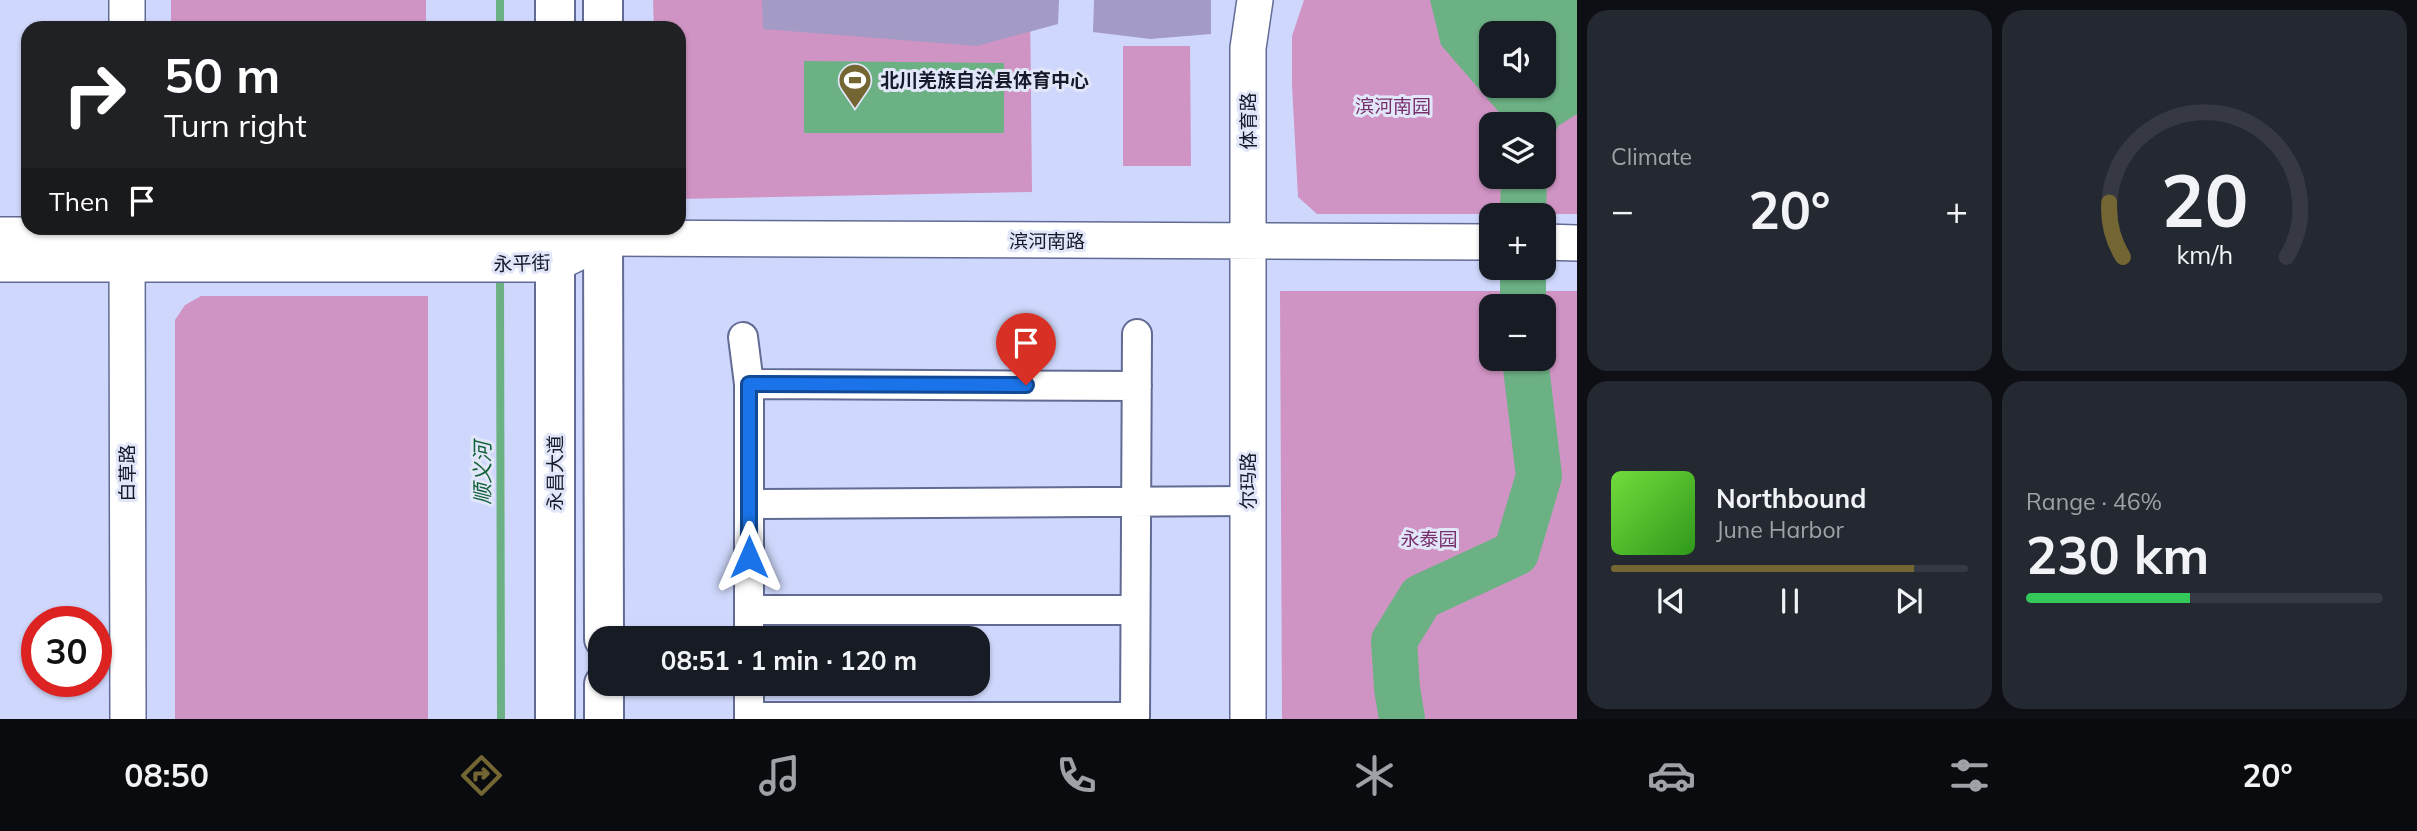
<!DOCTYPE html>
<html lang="en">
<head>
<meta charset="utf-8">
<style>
	:root { --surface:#171b24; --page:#242831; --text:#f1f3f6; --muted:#9ea1a6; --line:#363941; --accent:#746633 }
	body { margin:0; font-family:Mulish,"Noto Sans SC",sans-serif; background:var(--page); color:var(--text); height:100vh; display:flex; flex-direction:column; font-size:26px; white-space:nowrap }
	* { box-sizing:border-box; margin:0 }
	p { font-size:23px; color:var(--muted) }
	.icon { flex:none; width:38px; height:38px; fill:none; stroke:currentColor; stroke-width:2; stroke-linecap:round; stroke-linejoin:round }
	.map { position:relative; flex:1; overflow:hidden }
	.drawer { display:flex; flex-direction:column; gap:10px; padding:10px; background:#0d0f14; width:840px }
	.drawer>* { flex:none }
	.top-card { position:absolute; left:21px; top:21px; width:665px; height:214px; border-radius:21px; box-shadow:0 2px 5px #0004; background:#202124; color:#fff; overflow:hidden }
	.controls { position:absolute; left:1479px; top:21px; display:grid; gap:14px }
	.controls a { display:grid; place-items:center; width:77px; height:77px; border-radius:14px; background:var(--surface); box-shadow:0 2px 5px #0004; font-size:35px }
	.speed { position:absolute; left:21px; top:606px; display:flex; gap:14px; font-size:35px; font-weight:700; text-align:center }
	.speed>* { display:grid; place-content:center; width:91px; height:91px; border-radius:50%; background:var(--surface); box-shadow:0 2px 5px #0004; line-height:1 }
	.speed .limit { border:10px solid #d22; background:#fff; color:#111 }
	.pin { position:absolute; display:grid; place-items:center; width:60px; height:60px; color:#fff; margin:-72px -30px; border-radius:50% 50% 50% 0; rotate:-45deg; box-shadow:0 0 7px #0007 }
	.pin .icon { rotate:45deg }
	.me { position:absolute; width:77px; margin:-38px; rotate:0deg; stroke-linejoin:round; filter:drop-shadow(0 0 5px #0008) }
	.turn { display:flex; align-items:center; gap:24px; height:147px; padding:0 28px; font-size:32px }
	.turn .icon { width:91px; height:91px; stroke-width:2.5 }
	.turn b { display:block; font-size:49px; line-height:60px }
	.then { display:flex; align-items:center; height:66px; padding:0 28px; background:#0003; gap:14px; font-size:26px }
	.big { font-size:52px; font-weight:700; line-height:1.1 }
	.drawer .tile { flex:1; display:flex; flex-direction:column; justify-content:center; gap:10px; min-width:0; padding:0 24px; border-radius:21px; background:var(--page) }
	.drawer .dial { align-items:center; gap:0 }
	.dial svg { height:182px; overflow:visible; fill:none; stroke:var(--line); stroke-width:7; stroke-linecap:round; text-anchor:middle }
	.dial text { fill:var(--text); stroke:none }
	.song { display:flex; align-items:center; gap:21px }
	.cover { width:84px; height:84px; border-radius:10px; background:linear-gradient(135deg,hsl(100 70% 55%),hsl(110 70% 35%)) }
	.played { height:7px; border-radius:4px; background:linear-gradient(90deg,var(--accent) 85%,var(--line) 85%) }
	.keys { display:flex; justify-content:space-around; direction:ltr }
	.heat { display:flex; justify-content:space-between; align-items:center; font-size:38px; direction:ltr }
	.charge { height:10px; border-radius:5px; background:linear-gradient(90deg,#34c759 46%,var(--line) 0) }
	.drawer .tiles { flex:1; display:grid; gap:10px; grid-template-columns:repeat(2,1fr) }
	.trip { position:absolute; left:588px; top:626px; width:402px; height:70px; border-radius:21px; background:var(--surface); box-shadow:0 2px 5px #0004; font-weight:700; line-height:70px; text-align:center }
	.tabs { display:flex; height:112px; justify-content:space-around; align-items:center; background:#090b0e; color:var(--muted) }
	.tabs .icon { width:49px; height:49px }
	.tabs .current { color:var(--accent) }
	.tabs b { font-size:32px; color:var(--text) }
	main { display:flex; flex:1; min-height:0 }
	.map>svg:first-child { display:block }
</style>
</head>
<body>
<main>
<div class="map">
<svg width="1577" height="719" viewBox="0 0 1577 719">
	<rect width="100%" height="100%" fill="#cfd8fc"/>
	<path fill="#d094c4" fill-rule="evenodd" d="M 171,0 L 426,0 L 426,28 L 171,28 Z
		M 653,0 L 1030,0 L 1032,192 L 679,199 L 679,28 L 654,28 Z
		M 1304,0 L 1577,0 L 1577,214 L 1317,214 L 1298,197 L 1292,85 L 1292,36 ZM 1491,33 L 1544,33 L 1544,86 L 1491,86 ZM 1491,124 L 1544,124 L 1544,177 L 1491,177 Z
		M 1123,46 L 1190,46 L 1191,166 L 1123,166 Z
		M 1280,291 L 1577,291 L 1577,719 L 1282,719 ZM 1544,306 L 1544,359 L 1491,359 L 1491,306 Z
		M 201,296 L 428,296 L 428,719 L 175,719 L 175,320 L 185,305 Z"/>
	<path fill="#6cb184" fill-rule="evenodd" d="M 1430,0 L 1577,0 L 1577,114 L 1558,126 L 1544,158 L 1544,124 L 1505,124 L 1504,118 L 1441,45 ZM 1491,33 L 1544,33 L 1544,86 L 1491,86 Z
		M 804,61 L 1004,63 L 1004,133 L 804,133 Z"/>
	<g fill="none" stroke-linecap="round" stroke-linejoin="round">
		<path stroke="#6cb184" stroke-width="8" d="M 500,0 L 500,28
			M 500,270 L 501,719"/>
		<path stroke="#6cb184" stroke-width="46" d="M 1523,215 L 1524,177
			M 1523,306 L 1523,268
			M 1402,719 L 1397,688 L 1394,641 L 1421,597 L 1516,553 L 1539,476 L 1525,359"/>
	</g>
	<path fill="#a39ac5" d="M 762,0 L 1059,0 L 1058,24 L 977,46 L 763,29 Z
		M 1094,0 L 1211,0 L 1211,34 L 1150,39 L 1093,32 Z"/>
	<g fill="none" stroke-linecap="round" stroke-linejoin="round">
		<defs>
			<path id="minor" d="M 743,337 L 749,384
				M 749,504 L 1248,501
				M 749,610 L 1135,610
				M 749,639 L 749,384 L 1137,386
				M 749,684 L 749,717 L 1135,717 L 1137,334"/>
			<path id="tertiary" d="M 127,0 L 127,28
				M 0,235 L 524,236 L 603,238 L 1491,242
				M 127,241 L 128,719
				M 1544,242 L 1577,243
				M 0,264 L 555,264 L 579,252
				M 1248,719 L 1248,48 L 1255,0"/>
			<path id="secondary" d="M 555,0 L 555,28
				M 603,0 L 603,28
				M 555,228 L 555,719
				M 603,228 L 604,639
				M 604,684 L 604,719"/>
		</defs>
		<use href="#minor" stroke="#626b93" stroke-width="32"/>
		<use href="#tertiary" stroke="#626b93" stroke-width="38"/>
		<use href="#secondary" stroke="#626b93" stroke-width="42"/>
		<use href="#minor" stroke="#fff" stroke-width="28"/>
		<use href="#tertiary" stroke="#fff" stroke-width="35"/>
		<use href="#secondary" stroke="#fff" stroke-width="38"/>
	</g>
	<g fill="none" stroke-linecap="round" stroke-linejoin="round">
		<defs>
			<path id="route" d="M 749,557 L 749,384 L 1026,385"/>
		</defs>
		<use href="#route" stroke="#114b97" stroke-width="18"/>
		<use href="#route" stroke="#1a73e8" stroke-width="12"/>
	</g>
	<defs>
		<symbol id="stadium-pin" viewBox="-11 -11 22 30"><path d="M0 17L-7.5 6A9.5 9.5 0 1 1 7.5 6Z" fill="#746633" stroke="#e2e6f9"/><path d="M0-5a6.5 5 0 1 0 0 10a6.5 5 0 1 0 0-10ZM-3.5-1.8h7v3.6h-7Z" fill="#fff"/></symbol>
	</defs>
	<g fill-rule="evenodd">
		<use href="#stadium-pin" x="836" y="61" width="38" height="52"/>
	</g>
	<g text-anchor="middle" stroke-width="6" stroke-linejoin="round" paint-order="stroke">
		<g font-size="19" font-weight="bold" fill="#161a29" stroke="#e2e6f9" text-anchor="start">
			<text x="880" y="87">北川羌族自治县体育中心</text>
		</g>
		<g font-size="19" fill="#772f6c" stroke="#e2e6f9">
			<text x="1393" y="113">滨河南园</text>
			<text x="1429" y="546">永泰园</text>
		</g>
		<g font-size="19" fill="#161a29" stroke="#e2e6f9">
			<text transform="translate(1248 121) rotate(-90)" y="7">体育路</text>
			<text x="1047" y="248">滨河南路</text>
			<text transform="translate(522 263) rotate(-2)" y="7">永平街</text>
			<text transform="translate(127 473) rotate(-90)" y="7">白草路</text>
			<text transform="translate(555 473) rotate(-90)" y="7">永昌大道</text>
			<text transform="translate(1248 481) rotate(-90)" y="7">尔玛路</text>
		</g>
		<g font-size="21" font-style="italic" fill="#116137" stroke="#e2e6f9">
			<text transform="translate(483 473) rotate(-90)" y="7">顺义河</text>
		</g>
	</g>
</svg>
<div class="controls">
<a><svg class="icon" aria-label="sound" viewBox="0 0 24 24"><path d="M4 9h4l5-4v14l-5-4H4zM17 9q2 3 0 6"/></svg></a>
<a><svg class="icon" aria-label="layers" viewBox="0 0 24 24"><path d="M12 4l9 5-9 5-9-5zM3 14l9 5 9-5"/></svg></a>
<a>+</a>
<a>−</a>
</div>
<div class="speed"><div class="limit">30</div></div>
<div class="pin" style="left:1026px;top:385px;background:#d93025"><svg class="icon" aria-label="arrive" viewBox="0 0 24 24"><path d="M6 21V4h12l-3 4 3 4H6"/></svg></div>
<svg class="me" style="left:749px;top:557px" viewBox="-20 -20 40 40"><path d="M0-17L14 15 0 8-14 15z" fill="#1a73e8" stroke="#fff" stroke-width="4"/></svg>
<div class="trip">08:51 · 1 min · 120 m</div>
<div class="top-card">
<div class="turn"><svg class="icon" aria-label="right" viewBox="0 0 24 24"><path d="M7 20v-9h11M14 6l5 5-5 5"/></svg><div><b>50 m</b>Turn right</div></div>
<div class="then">Then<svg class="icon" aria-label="arrive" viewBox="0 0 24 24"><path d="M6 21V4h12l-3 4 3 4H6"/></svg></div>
</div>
</div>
<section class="drawer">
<div class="tiles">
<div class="tile"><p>Climate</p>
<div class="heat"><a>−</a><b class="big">20°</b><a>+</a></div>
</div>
<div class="tile dial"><svg viewBox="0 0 100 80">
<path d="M14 69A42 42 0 1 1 86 69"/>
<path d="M14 69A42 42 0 0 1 8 45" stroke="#746633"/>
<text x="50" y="56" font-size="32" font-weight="700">20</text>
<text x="50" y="72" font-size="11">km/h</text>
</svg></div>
<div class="tile">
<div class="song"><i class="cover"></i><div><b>Northbound</b><p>June Harbor</p></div></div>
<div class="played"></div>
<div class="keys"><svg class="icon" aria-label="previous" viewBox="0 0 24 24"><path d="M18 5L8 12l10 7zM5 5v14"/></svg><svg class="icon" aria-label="pause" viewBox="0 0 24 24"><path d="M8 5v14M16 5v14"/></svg><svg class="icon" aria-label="next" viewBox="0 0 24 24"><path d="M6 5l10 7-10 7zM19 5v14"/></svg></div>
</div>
<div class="tile"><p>Range · 46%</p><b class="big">230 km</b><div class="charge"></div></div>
</div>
</section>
</main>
<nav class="tabs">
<b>08:50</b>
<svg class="icon current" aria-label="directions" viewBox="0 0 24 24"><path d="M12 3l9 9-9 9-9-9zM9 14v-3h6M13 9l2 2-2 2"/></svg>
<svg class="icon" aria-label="music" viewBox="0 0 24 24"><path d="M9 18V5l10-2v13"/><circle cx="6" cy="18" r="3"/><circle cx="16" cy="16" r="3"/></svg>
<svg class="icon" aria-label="phone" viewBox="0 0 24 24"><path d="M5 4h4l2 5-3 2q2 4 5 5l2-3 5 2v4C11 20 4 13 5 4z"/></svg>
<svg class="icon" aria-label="climate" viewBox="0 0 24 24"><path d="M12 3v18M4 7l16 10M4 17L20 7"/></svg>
<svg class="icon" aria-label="car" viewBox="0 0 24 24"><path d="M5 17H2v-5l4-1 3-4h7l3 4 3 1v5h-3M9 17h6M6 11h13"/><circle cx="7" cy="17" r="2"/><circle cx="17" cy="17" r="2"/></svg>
<svg class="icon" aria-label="filters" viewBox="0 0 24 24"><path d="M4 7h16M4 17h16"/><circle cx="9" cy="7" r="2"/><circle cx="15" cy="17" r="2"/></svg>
<b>20°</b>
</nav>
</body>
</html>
